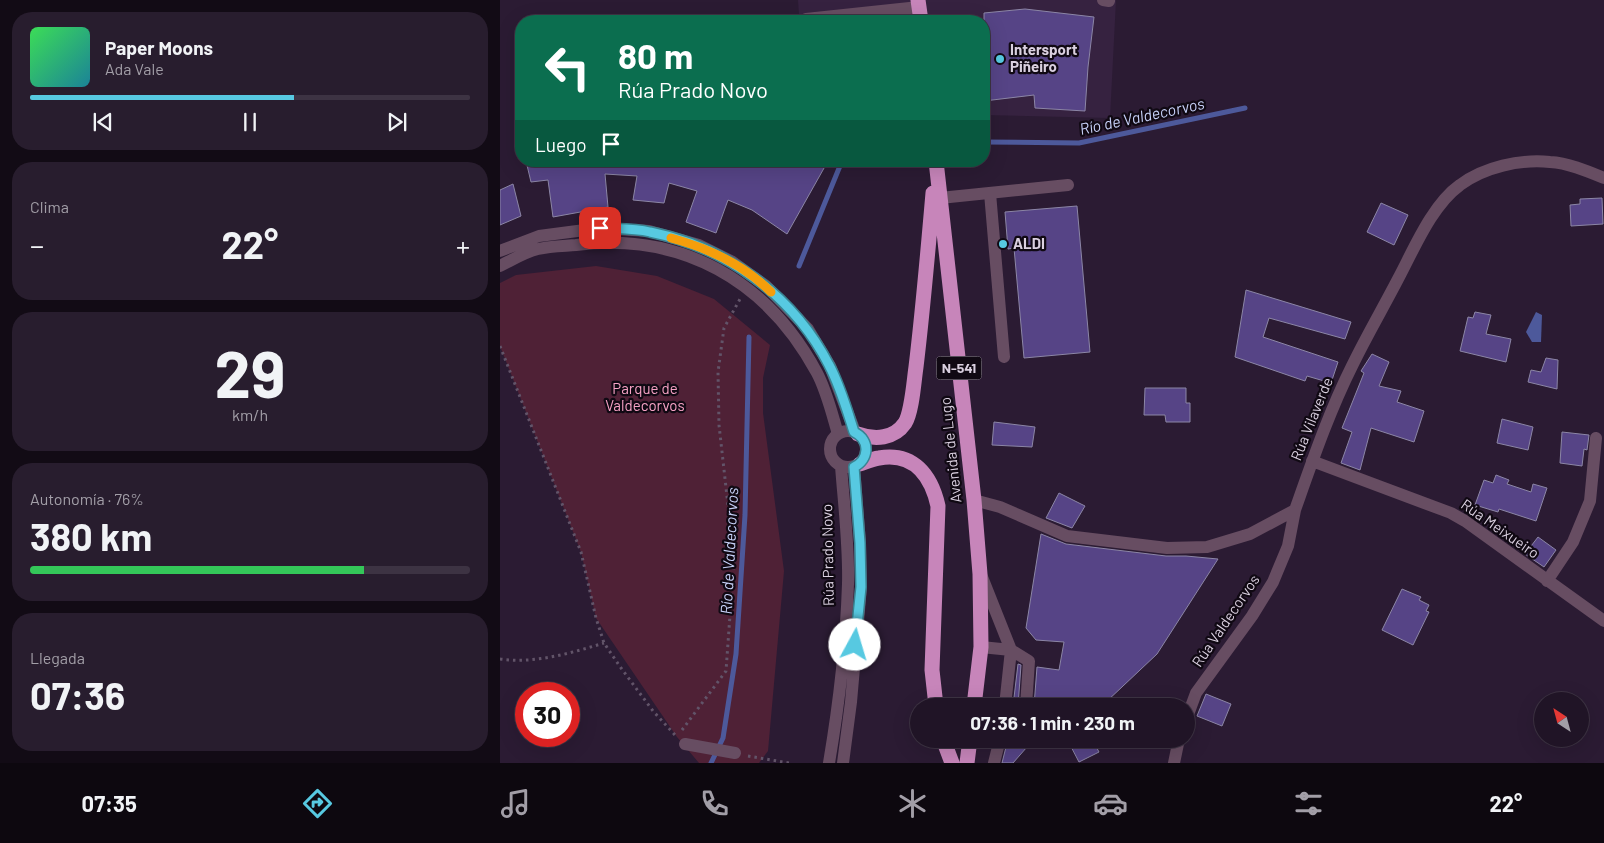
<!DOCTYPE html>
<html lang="es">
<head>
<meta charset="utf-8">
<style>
	:root { --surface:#201426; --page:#281d2e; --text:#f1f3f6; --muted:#a29ea7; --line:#3d3343; --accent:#57c9e1 }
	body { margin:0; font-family:Barlow,sans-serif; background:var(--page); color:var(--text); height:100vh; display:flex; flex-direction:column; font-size:19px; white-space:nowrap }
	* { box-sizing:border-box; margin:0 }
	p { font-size:16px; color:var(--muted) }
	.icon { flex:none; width:28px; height:28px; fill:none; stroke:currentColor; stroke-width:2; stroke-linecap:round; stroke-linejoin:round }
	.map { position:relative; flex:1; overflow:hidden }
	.drawer { display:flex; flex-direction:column; gap:12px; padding:12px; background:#120b15; width:500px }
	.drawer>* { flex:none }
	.hud { position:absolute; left:15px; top:15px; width:475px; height:152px; border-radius:20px; box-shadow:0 5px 20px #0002,0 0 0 1px var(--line); background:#0b6e4f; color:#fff; overflow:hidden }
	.needle { width:32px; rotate:324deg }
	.buttons { position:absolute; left:1034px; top:692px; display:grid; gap:10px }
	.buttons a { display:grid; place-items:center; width:55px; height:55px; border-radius:50%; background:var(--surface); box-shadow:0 5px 20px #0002,0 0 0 1px var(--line); font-size:25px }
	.speed { position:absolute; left:15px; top:682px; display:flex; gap:10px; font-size:25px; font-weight:700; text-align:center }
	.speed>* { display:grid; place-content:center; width:65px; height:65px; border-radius:50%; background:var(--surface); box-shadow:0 5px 20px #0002,0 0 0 1px var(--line); line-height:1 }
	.speed .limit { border:8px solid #d22; background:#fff; color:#111 }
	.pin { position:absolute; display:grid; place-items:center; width:42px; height:42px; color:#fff; margin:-21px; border-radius:10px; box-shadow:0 2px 8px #0006 }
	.me { position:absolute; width:55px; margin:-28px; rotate:6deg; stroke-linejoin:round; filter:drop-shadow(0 0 4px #0008) }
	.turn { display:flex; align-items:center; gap:18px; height:105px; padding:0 20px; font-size:22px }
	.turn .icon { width:65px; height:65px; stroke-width:2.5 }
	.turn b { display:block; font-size:35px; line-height:42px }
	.then { display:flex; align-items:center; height:48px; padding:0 20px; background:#0003; gap:10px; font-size:19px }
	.big { font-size:38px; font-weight:700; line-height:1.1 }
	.drawer .tile { flex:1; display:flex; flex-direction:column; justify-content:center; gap:8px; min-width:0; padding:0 18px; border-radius:20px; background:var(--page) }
	.drawer .dial { align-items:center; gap:0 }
	.dial b { font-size:65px; line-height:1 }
	.song { display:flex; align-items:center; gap:15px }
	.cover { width:60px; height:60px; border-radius:8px; background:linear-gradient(135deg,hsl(130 70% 55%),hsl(190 70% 35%)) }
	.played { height:5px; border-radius:2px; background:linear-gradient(90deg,var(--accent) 60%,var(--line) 60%) }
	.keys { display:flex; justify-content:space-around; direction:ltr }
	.heat { display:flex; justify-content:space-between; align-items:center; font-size:28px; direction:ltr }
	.charge { height:8px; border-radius:4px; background:linear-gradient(90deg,#34c759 76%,var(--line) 0) }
	.trip { position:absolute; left:410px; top:698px; width:285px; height:50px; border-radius:25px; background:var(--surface); box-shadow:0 5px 20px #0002,0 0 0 1px var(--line); font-weight:700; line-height:50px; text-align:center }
	.menu { display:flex; height:80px; justify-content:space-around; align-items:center; background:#0d080f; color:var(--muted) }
	.menu .icon { width:35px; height:35px }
	.menu .current { color:var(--accent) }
	.menu b { font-size:22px; color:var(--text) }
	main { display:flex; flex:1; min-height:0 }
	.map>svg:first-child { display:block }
</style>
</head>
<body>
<main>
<section class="drawer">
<div class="tile">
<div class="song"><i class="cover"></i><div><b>Paper Moons</b><p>Ada Vale</p></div></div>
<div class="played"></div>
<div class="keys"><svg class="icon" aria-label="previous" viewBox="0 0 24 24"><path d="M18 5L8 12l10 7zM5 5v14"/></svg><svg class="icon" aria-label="pause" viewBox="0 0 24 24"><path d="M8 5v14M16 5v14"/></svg><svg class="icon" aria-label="next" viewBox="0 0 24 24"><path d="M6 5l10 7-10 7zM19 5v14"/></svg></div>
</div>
<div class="tile"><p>Clima</p>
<div class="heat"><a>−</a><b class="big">22°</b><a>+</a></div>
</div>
<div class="tile dial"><b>29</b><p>km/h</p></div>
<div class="tile"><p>Autonomía · 76%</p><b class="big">380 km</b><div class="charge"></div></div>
<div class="tile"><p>Llegada</p><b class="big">07:36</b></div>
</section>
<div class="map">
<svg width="1104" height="763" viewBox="0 0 1104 763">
	<rect width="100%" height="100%" fill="#2b1b33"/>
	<path fill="#362240" d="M 298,0 L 616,0 L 610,118 L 484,115 L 484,21 L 261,21 L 299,15 Z"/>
	<path fill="#4f2136" d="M 96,266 L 157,276 L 214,299 L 270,345 L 263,378 L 263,413 L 284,571 L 268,751 L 259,763 L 199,763 L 177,737 L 96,618 L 81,552 L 0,346 L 0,283 L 16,275 Z"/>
	<path fill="#4d599b" d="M 1036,312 L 1042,315 L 1041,342 L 1032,342 L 1026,332 Z"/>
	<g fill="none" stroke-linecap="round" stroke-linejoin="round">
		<path stroke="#4d599b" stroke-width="5" d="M 484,142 L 579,143 L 745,108
			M 299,266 L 342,161
			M 211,763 L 223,738 L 236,654 L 245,515 L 249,337"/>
	</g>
	<path fill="#564486" stroke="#8c86a6" d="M 525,9 L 594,17 L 588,67 L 585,111 L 535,108 L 534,95 L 484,101 L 484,13 Z
		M 26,161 L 328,161 L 287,234 L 252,210 L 228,200 L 216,233 L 186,222 L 197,191 L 169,183 L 164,203 L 133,200 L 137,176 L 105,174 L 108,207 L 53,217 L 48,180 L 31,182 Z
		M 13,184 L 21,216 L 0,225 L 0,190 Z
		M 1102,198 L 1103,224 L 1071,226 L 1070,205 L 1080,204 L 1080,199 Z
		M 881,203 L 908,215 L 894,245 L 867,232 Z
		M 577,206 L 590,352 L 524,358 L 514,248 L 508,249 L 505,212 Z
		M 746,290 L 851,322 L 845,339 L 769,318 L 763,337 L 838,362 L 831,383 L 807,376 L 805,381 L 735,357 Z
		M 975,312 L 991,315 L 986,334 L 1011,339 L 1006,362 L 960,351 L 968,317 L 973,318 Z
		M 872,354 L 889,362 L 879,386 L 901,391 L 897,402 L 924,411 L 914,442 L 871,428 L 860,470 L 841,463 L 852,432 L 842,428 L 864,373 L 861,371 Z
		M 1046,358 L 1058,360 L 1057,389 L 1028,382 L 1031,370 L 1041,372 Z
		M 645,388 L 686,388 L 686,403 L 690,403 L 690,422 L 666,422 L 665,415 L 644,415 Z
		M 1002,419 L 1033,427 L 1028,450 L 997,443 Z
		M 494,422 L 535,427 L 532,447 L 492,445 Z
		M 1062,432 L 1089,435 L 1087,450 L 1084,449 L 1082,466 L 1060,463 Z
		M 996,475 L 1009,480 L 1007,484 L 1031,492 L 1033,484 L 1047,488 L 1036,521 L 999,509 L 998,512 L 975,505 L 984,480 L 993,483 Z
		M 559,493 L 585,506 L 572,528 L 546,518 Z
		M 541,534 L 566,544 L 666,556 L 686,556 L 718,559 L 657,654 L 606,702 L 587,706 L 534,706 L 537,667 L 559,670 L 564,642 L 536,640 L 526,628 Z
		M 1038,537 L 1056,550 L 1044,567 L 1025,554 Z
		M 902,589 L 921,597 L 919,600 L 929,605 L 926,611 L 929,612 L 913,645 L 882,630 Z
		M 518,664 L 521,665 L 518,706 L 513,706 Z
		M 706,694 L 731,704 L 722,726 L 697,716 Z
		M 508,739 L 534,739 L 513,763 L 502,763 Z
		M 567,739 L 592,739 L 599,752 L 579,762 Z"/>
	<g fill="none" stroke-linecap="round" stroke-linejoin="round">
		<path stroke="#625469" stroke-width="3" stroke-dasharray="2.5 4" stroke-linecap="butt" d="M 0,346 L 81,552 L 96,618 L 104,643 L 121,668 L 153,711 L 175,735
			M 0,659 C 35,664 71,653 104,643
			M 182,730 L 226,671 L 234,559 L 219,425 L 218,372 L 224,328 L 240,299
			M 248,756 L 289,763"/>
		<path stroke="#674d62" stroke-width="12" d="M 603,0 L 609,1
			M 306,19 L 419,7
			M 490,193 L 504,357
			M 440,198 L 568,185
			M 0,251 L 39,236 L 100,228 L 149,231 L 199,245 L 231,261 L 266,286 L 308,329 L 330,366 L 355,432
			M 0,266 C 12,260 25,252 38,249 C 50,246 64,246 76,245 C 182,232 267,280 317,373 C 327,392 332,414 338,434
			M330 449a18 18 0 1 1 36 0a18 18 0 1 1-36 0Z
			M 812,461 L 951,513 L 965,521 L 1104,621
			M 474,500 L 500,507 L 567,536 L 667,548 L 707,547 L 750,534 L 795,510 C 812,462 829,412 852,366 C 866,337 883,308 898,279 C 914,249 932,205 960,185 C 984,167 1020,159 1050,162 C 1068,163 1087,171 1104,178
			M 482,577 L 511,650 L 505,706
			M 1047,581 L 1073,542 L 1090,501 L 1096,438
			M 481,647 L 511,650 L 529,661 L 526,706
			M 686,720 L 696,693 L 752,616 L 773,582 L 788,546 L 795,510
			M 185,744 L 235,753
			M 329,763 C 339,704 346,644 348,584 C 349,545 344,506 341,466
			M 343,763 L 351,702 L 361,587 L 360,543 L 354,467
			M 494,763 L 500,739
			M 674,763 L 679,739"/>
		<path stroke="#c785ba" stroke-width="15" d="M 418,0 L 421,21
			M 436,161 L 474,500 L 480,574 L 481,647 L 474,706
			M 358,434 C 375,440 394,439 405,423 C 412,412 414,380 416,367 C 423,309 428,251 433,193
			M 360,464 C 366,462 372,459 379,458 C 413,452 431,475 438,506 L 432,670 L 436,706
			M 443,739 L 452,763
			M 467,763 L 470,739"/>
	</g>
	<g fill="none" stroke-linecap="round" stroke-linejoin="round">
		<defs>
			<path id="route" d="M 100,228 C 117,229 134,228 150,232 C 226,247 293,295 329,365 C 340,385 347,410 354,432 C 371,440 369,460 354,467 L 360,543 L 361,587 L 355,645"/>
		</defs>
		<use href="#route" stroke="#398392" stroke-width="12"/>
		<use href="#route" stroke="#57c9e1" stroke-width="9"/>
		<path stroke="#f59e0b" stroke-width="9" d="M 171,238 C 208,248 244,265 271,292"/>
	</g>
	<g fill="#57c9e1" stroke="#100913" stroke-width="2">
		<circle cx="500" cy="59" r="5"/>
		<circle cx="503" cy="244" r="5"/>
	</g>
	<g text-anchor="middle" stroke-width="4.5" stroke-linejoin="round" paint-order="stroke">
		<rect fill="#100913" stroke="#9d94a2" stroke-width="1" x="436.5" y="356.5" width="45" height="23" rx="4"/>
		<g font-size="14" font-weight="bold" fill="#dad0e0">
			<text x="459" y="373">N-541</text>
		</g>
		<g font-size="15" font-weight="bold" fill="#dad0e0" stroke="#100913" text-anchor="start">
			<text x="510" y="55">Intersport<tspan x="510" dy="17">Piñeiro</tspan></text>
			<text x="513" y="249">ALDI</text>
		</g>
		<g font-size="15" fill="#f7a2c5" stroke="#100913">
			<text x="145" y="394">Parque de<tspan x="145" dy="17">Valdecorvos</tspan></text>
		</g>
		<g font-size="15" fill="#dad0e0" stroke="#100913">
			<text transform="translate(812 419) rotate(-68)" y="5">Rúa Vilaverde</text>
			<text transform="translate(451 450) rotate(-96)" y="5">Avenida de Lugo</text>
			<text transform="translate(1000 529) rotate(35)" y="5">Rúa Meixueiro</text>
			<text transform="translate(328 555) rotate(-91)" y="5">Rúa Prado Novo</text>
			<text transform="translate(726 621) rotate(-56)" y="5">Rúa Valdecorvos</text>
		</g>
		<g font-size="16" font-style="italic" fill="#c7d1f8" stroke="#100913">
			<text transform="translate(642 116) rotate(-12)" y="6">Río de Valdecorvos</text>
			<text transform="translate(229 551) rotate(-87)" y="6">Río de Valdecorvos</text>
		</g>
	</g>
</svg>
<div class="buttons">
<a><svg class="needle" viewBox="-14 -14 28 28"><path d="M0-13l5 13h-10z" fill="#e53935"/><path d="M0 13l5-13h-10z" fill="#a29ea7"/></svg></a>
</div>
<div class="speed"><div class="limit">30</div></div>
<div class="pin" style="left:100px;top:228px;background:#d93025"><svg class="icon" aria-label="arrive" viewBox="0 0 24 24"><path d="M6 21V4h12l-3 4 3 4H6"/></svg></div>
<svg class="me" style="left:355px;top:645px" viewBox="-20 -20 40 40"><circle r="19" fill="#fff"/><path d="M0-13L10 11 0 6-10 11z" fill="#57c9e1"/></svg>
<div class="trip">07:36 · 1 min · 230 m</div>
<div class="hud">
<div class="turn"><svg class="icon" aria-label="left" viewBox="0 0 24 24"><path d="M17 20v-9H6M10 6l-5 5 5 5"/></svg><div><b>80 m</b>Rúa Prado Novo</div></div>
<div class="then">Luego<svg class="icon" aria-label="arrive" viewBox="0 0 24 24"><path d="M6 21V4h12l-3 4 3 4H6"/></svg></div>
</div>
</div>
</main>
<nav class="menu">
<b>07:35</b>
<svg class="icon current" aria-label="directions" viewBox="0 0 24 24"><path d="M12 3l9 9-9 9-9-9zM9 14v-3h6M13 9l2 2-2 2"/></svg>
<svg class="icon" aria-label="music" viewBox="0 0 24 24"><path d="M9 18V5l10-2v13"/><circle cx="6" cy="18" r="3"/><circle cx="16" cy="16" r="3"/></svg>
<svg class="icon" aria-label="phone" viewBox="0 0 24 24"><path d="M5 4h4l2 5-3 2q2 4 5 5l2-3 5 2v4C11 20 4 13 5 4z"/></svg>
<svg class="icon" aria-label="climate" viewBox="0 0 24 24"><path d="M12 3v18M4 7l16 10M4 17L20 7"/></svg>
<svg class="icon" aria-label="car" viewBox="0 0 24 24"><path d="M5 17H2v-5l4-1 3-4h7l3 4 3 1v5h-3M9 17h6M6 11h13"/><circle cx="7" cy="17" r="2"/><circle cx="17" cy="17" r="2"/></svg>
<svg class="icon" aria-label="filters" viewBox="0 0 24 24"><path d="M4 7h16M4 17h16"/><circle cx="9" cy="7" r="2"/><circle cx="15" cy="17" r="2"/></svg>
<b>22°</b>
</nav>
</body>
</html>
